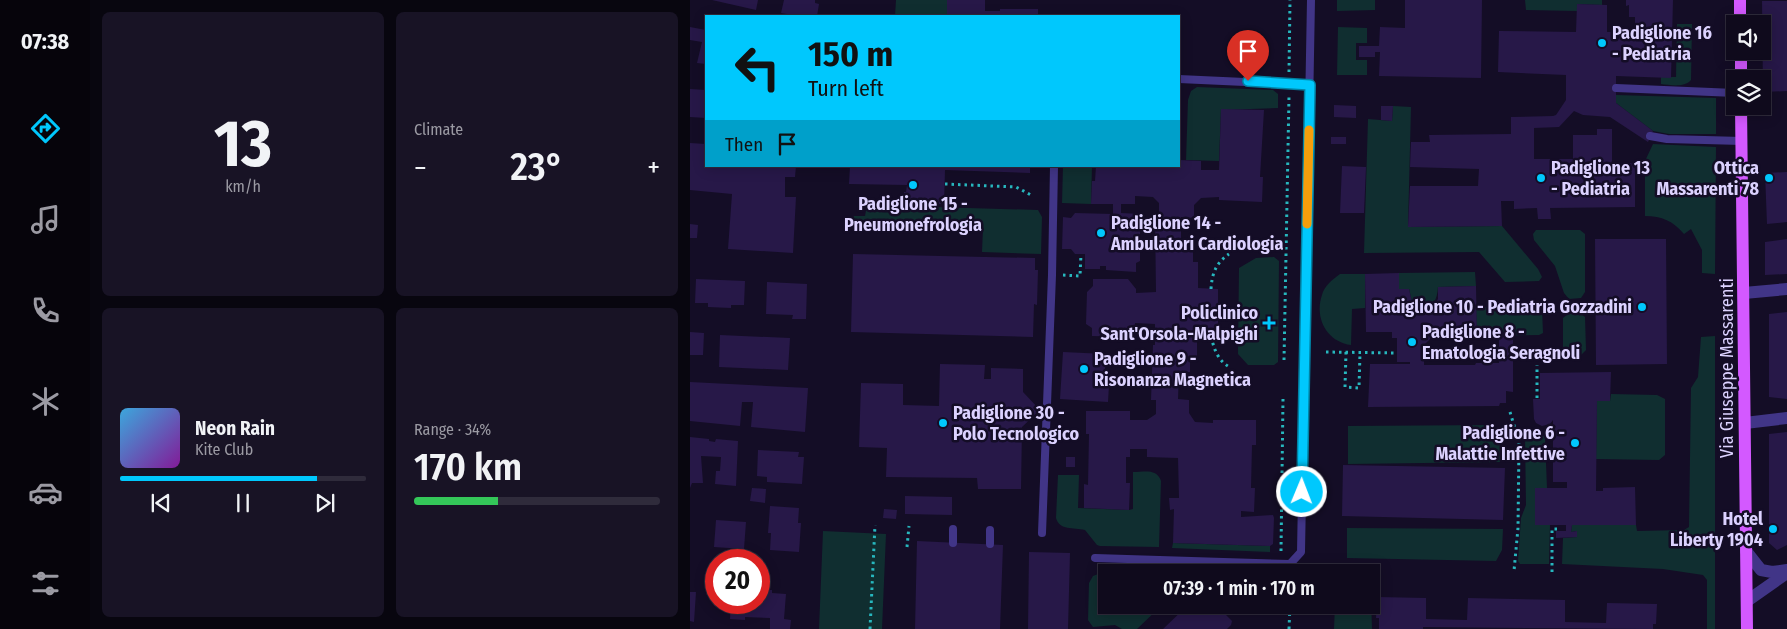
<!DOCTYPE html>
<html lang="en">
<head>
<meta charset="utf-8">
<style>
	:root { --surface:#0f0a1c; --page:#181325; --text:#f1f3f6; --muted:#9b9aa3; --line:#2f2b3b; --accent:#00c8fd }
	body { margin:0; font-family:"Fira Sans Condensed",sans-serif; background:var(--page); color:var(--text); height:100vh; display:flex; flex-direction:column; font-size:19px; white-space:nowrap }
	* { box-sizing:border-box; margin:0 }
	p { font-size:16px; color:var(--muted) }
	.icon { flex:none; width:28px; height:28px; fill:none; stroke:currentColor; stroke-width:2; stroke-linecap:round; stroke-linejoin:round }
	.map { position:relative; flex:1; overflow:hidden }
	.drawer { display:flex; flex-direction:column; gap:12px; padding:12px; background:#08060f; width:600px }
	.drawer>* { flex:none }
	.guide { position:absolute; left:15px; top:15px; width:475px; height:152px; border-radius:0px; box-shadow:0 2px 12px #0003,0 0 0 1px var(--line); background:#00c8fd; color:#111; overflow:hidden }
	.buttons { position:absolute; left:1036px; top:15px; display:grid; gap:10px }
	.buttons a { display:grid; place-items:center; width:45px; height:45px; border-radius:0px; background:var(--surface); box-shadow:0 2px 12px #0003,0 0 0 1px var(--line); font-size:25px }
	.speed { position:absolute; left:15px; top:549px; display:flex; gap:10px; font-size:25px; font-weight:700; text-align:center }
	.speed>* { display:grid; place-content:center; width:65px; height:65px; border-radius:50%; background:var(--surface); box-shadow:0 2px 12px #0003,0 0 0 1px var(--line); line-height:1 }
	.speed .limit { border:8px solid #d22; background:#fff; color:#111 }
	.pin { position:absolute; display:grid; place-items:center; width:42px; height:42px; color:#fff; margin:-51px -21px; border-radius:50% 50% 50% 0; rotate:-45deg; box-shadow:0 0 5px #0007 }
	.pin .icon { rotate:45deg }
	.me { position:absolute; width:55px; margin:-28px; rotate:1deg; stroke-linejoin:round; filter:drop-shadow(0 0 4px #0008) }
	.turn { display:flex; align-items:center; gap:18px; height:105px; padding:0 20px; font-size:22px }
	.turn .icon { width:65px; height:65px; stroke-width:2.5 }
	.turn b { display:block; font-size:35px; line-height:42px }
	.then { display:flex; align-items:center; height:48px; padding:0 20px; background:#0003; gap:10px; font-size:19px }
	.big { font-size:38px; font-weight:600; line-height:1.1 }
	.drawer .card { flex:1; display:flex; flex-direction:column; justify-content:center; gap:8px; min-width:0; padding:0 18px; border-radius:8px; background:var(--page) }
	.drawer .dial { align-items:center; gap:0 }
	.dial b { font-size:65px; line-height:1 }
	.song { display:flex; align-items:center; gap:15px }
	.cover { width:60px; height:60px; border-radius:8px; background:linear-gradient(135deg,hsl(200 70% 55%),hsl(290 70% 35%)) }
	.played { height:5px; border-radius:2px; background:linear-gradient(90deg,var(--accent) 80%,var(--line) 80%) }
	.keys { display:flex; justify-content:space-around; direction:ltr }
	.heat { display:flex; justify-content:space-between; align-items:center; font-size:28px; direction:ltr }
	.charge { height:8px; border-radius:4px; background:linear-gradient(90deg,#34c759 34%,var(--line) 0) }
	.drawer .tiles { flex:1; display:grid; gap:12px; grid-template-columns:repeat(2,1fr) }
	.trip { position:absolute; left:408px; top:564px; width:282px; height:50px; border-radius:0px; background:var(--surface); box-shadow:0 2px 12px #0003,0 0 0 1px var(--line); font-weight:600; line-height:50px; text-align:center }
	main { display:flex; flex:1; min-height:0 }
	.dock { display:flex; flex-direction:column; width:90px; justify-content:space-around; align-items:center; background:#06040b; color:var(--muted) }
	.dock .icon { width:35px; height:35px }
	.dock .selected { color:var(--accent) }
	.dock b { font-size:22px; color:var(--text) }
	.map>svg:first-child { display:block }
</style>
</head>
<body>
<main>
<nav class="dock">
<b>07:38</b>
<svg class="icon selected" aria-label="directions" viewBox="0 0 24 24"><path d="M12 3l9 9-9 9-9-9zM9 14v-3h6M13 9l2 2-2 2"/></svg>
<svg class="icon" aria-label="music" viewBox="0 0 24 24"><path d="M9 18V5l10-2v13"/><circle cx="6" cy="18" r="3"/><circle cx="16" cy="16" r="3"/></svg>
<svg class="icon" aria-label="phone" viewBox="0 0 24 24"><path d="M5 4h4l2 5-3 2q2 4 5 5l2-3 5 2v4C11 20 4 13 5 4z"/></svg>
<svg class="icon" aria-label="climate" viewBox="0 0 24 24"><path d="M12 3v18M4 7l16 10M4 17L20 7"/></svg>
<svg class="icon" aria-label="car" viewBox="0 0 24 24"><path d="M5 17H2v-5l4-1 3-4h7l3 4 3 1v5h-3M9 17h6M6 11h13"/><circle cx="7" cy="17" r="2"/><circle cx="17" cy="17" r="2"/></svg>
<svg class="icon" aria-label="filters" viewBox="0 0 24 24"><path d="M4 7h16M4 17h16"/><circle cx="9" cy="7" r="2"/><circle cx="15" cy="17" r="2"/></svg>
</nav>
<section class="drawer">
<div class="tiles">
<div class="card dial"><b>13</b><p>km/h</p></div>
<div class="card"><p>Climate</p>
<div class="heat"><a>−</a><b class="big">23°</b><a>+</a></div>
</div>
<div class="card">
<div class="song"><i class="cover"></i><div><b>Neon Rain</b><p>Kite Club</p></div></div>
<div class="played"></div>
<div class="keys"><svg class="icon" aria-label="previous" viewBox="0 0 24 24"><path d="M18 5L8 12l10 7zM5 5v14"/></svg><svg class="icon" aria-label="pause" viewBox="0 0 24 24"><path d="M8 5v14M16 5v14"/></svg><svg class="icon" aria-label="next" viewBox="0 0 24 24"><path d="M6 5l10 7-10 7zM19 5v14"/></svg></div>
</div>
<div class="card"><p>Range · 34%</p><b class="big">170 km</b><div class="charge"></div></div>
</div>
</section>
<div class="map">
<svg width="1097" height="629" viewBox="0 0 1097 629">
	<rect width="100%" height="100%" fill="#140d26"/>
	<path fill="#102e30" d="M 206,0 L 257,0 L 257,16 L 205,16 Z
		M 647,0 L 685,0 L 685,10 L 647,11 Z
		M 835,0 L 912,0 L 912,5 L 887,4 L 887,11 L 836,10 Z
		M 987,24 L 1002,24 L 1001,80 C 994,88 980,85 971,84 L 971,77 L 986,77 Z
		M 648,27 L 677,28 L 677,43 L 666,43 L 666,60 L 677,60 L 677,75 L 647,75 Z
		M 507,87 L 583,90 L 588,94 L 588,108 L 531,110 L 529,161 L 496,160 L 498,100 L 501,91 Z
		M 926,95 L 1026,98 L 1026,134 L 979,134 L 963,131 L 926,103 Z
		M 703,106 L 721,107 L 718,227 L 812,226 L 848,269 L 852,277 L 849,281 L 815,282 L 789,252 L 674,253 L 678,119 L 702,121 Z
		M 963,144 L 1026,147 L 1025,274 L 1012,273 L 1012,250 L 1001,229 L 994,234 C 983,221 972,216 955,216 L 955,161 Z
		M 373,166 L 402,166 L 401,204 L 372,203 Z
		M 177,205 L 348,210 L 352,217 L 351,254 L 292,252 L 293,228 L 291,226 L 162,220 L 164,216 L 175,216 Z
		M 846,230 L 890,230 L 895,234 L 895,292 L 891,298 L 879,299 L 874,293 L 865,266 L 844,240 L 843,234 Z
		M 584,257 L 589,261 L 588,362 L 584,365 L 558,365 L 548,354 L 549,268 L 566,258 Z
		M 785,272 L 786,286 L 748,287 C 747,305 738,314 722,302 L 719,289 L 709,289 L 709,273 Z
		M 650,274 L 675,274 L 675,308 L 662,309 L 661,345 C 637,342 624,318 632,295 C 634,286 643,279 650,274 Z
		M 848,306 L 852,309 L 853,333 L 849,335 L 787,336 L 786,307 Z
		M 890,313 L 895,317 L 896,350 L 891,355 L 877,355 L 873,351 L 873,318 L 878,314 Z
		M 1025,336 L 1025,629 L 1017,629 L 1017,580 L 1013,575 L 973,569 L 872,564 L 873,538 L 887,537 L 887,531 L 881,532 L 882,525 L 946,525 L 947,531 L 994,530 L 999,527 L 1001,388 L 1008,377 L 1011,337 Z
		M 921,394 L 967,395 L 975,399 L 975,455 L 969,460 L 906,459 L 907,401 L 920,401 Z
		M 804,425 L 810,440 L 811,462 L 658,464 L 658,426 Z
		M 837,434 L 853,435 L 855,438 L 857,488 L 845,489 L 845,525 L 860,525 L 859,564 L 830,564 L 828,561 L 831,518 L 836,505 L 835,437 Z
		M 443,472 C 454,472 467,468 471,481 L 469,547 L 410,546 L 407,545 L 395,530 C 383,527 370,531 366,518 L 368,475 L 389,475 L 388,508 L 439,510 L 443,509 Z
		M 657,528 L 813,529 L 812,550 L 806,561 L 657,558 Z
		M 133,531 L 196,534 L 192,629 L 129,629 Z
		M 483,543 L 580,546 L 580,552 L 482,548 Z
		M 421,569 L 484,571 L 487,572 L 416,572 L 416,605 L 472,605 L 447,629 L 432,629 L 425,625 L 403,627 L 398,620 L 399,583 L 403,576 Z
		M 681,597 L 682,629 L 644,629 L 645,605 L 681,605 Z"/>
	<path fill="#271848" d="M 22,0 L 68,0 L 66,10 Z
		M 94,0 L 125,0 L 125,3 L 129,4 L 127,16 L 109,16 L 91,13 Z
		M 257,0 L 295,0 L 295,11 L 310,11 L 310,9 L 348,9 L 348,16 L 257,16 Z
		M 715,0 L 792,0 L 791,78 L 689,76 L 690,52 L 685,52 L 685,57 L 669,57 L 669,46 L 689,46 L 690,27 L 715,28 Z
		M 936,0 L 983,0 L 981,78 L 926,76 L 926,103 L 963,131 L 958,142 L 920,117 L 893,115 L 884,111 L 869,127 L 844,128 L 844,159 L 883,159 L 883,135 L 907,135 L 907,129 L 922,129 L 922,163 L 945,163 L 945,207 L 860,208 L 861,219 L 848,219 L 847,208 L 824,209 L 824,201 L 811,201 L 812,226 L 718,227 L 720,186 L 788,186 L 789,169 L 720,167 L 721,142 L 740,142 L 739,135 L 821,134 L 821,117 L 863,116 L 866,115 L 876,100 L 876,75 L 808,72 L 809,31 L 886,32 L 887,4 L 917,5 L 917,32 L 922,32 L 922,39 L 929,39 L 929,28 L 938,28 L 938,39 L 945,33 L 945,17 L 939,17 L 939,5 L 936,6 Z
		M 1072,1 L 1097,1 L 1097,91 L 1073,92 Z
		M 0,27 L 16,30 L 16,64 L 7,63 L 12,42 L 0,40 Z
		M 0,89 L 16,90 L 16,118 L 0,117 Z
		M 644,105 L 666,106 L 666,118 L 644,117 Z
		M 691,106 L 703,106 L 702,121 L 691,120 Z
		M 531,109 L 574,110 L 570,177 L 573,177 L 572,202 L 529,200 L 529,197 L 511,198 L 504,205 L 504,218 L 491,217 L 491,246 L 503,246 L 503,262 L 508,262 L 508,288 L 528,289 L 528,330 L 507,330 L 507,357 L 500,357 L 500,372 L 489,372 L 488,399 L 499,400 L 499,413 L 505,422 L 523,423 L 523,420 L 566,420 L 566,445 L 562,445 L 561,488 L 565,488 L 564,512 L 551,511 L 551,517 L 583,515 L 584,518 L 583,544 L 580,546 L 483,543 L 484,509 L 480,510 L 479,498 L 489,498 L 488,458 L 457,457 L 457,449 L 440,449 L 440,457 L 436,457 L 436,483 L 440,483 L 439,510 L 394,508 L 394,484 L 398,485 L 399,434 L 396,434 L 396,411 L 440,411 L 440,420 L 457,420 L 466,414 L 466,400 L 461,400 L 463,345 L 465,345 L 465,324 L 445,323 L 445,328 L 438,337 L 402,336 L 402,328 L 396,324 L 397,292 L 403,286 L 403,279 L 438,279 L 446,289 L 446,293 L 466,292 L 465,217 L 469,217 L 469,203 L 463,197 L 445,196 L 445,204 L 431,204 L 431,213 L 450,214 L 450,261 L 446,263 L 446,272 L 416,270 L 416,266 L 410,266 L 410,269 L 395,269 L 395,254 L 385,254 L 381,249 L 372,249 L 373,217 L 381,218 L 385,213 L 423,214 L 423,204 L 401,204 L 402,181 L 405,181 L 406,166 L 489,166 L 489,160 L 511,161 L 511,170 L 529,170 Z
		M 641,137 L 656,137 L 656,144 L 641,144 Z
		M 0,143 L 16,144 L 16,166 L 106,166 L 105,177 L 95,177 L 95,197 L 106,197 L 103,253 L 38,249 L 42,194 L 0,190 Z
		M 160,166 L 340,166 L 340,173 L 255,170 L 254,204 L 214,204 L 214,192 L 216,192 L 217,185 L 159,184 Z
		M 652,166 L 676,167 L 674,213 L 650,213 Z
		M 1097,172 L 1097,222 L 1077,224 L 1075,173 Z
		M 0,224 L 8,225 L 7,238 L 0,238 Z
		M 905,239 L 976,239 L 977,364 L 906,365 Z
		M 1097,239 L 1097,274 L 1075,275 L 1075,242 Z
		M 163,254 L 345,258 L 345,270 L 348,270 L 347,305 L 344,304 L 343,337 L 161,332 Z
		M 709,273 L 709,289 L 719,289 L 722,302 L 729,307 L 744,305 L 748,299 L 748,287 L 786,286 L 787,339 L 740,339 L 734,345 L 734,365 L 785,365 L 786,363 L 809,363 L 809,336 L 823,336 L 823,392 L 816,391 L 816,403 L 810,403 L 809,406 L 678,407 L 680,364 L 720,364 L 720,362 L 707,362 L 707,338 L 702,338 L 702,332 L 676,332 L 675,274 Z
		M 6,279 L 55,281 L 54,305 L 41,305 L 41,308 L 18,307 L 18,303 L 5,303 Z
		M 77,282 L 117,284 L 116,319 L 102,319 L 103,315 L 76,314 Z
		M 1097,312 L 1097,399 L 1079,397 L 1079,314 Z
		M 0,332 L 14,333 L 13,355 L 0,355 Z
		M 30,335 L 100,338 L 98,370 L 29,367 Z
		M 373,352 L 416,354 L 414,385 L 419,385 L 418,402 L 370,399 Z
		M 250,364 L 295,365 L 294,379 L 301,379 L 301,368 L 333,369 L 333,392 L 350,410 L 332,427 L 331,489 L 288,489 L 287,478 L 196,477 L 197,448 L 169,447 L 171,383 L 213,384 L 213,405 L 249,406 Z
		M 921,372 L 920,401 L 907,401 L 906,491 L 913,491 L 913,488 L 945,487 L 946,525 L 882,525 L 881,532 L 887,531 L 887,537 L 866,538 L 866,531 L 876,531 L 876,525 L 845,525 L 845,488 L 877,488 L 877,482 L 863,482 L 863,420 L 860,424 L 852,426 L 846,423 L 844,419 L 843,399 L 850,399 L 850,373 Z
		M 0,382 L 118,388 L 115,432 L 61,427 L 63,402 L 52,402 L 50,426 L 0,421 Z
		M 1097,432 L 1097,545 L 1087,550 L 1079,543 L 1079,434 Z
		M 0,437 L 19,439 L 19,441 L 25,442 L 26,439 L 48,441 L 46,486 L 25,484 L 26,471 L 30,471 L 31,457 L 11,456 L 13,483 L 2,483 L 0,488 Z
		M 68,450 L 109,452 L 108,457 L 114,457 L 112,484 L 77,482 L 77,477 L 67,476 Z
		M 376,457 L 385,457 L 385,467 L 376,467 Z
		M 653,465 L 815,468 L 813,520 L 652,516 Z
		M 62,488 L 76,489 L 75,503 L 60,501 Z
		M 215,496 L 262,497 L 262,515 L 215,514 Z
		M 80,506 L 109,508 L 108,523 L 111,523 L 109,552 L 80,550 L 81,533 L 78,533 Z
		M 194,509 L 207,510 L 206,519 L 193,518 Z
		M 26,520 L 56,522 L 54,549 L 24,547 Z
		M 227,541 L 313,545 L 310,629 L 225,629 Z
		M 339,552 L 380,553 L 378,629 L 338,629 Z
		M 69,589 L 82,590 L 82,593 L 96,594 L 94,619 L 101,620 L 100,629 L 80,629 L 80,618 L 55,617 L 55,620 L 40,619 L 41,602 L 69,602 Z
		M 0,592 L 6,592 L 4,622 L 0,621 Z
		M 687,597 L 736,598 L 736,619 L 777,620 L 778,598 L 875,600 L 875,622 L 916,623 L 917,603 L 967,604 L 966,624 L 963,624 L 963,629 L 733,627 L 733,629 L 689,629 L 689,618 L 686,618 Z
		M 498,605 L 526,605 L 542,621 L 541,625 L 537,629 L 473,629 Z"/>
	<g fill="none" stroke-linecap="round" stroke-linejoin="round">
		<path stroke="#27b7be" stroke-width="3" stroke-dasharray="2.5 4" stroke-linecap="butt" d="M 599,72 L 600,0
			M 255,184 L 326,187 L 341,195
			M 373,275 L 390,276 L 391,254
			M 521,289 C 522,273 526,263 539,254
			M 520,330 C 523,346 526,360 541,368
			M 636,352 L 707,353
			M 656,352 L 655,387 L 669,388 L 670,353
			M 594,360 L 599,96
			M 847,398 L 847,365
			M 820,412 L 829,442 L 828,528 L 824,571
			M 217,547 L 219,526
			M 591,551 L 593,399
			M 862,572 L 862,529 L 867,529
			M 180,629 L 185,525
			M 599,629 L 600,605"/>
		<path stroke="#413587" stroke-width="8" d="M 489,79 L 620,85
			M 926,88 L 1045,93
			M 960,136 L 977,139 L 1052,141
			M 352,533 L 362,275 L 364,166
			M 263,543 L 263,529
			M 300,544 L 300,530
			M 405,558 L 600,564 L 611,552 L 621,0"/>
		<path stroke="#413587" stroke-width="12" d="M 1054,293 L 1097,289
			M 1055,423 L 1097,418
			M 1056,551 L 1071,570 L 1082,572 L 1097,570
			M 1057,601 L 1097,573"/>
		<path stroke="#d359ff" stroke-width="12" d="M 1050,0 L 1050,24
			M 1051,51 L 1051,79
			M 1051,106 L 1057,629"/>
	</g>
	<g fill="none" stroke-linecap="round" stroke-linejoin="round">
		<defs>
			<path id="route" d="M 558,81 L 620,85 L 612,492"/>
		</defs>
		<use href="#route" stroke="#0082a4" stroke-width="12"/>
		<use href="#route" stroke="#00c8fd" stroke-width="9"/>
		<path stroke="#f59e0b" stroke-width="9" d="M 617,224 L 619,130"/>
	</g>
	<g fill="#00c8fd" stroke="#140d26" stroke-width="2">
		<circle cx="912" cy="43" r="5"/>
		<circle cx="851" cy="178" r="5"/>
		<circle cx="1079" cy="178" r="5"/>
		<circle cx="223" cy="185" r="5"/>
		<circle cx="411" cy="233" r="5"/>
		<circle cx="952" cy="307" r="5"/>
		<path d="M576.5 315.5h5v5h5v5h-5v5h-5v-5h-5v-5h5z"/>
		<circle cx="722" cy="342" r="5"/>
		<circle cx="394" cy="369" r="5"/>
		<circle cx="253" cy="423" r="5"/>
		<circle cx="885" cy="443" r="5"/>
		<circle cx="1083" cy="529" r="5"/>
	</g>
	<g text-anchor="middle" stroke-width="5" stroke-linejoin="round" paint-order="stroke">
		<g font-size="18" font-weight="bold" fill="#dcd2ff" stroke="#140d26" text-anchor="start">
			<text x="922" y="39">Padiglione 16<tspan x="922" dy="21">- Pediatria</tspan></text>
			<text x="861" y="174">Padiglione 13<tspan x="861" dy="21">- Pediatria</tspan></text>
			<text x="1069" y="174" text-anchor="end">Ottica<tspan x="1069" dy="21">Massarenti 78</tspan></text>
			<text x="223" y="210" text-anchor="middle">Padiglione 15 -<tspan x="223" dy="21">Pneumonefrologia</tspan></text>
			<text x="421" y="229">Padiglione 14 -<tspan x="421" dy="21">Ambulatori Cardiologia</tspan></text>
			<text x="942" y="313" text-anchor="end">Padiglione 10 - Pediatria Gozzadini</text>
			<text x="568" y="319" text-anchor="end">Policlinico<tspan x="568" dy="21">Sant'Orsola-Malpighi</tspan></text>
			<text x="732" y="338">Padiglione 8 -<tspan x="732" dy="21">Ematologia Seragnoli</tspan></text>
			<text x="404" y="365">Padiglione 9 -<tspan x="404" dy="21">Risonanza Magnetica</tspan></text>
			<text x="263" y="419">Padiglione 30 -<tspan x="263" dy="21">Polo Tecnologico</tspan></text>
			<text x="875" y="439" text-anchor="end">Padiglione 6 -<tspan x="875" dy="21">Malattie Infettive</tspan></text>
			<text x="1073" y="525" text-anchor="end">Hotel<tspan x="1073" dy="21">Liberty 1904</tspan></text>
		</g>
		<g font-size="18" fill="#dcd2ff" stroke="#140d26">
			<text transform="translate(1037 368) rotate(-90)" y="6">Via Giuseppe Massarenti</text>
		</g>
	</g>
</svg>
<div class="buttons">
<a><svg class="icon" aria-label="sound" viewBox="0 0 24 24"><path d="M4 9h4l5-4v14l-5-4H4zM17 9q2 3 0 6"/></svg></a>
<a><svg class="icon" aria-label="layers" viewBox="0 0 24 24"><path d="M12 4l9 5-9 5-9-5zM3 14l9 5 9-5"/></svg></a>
</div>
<div class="speed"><div class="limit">20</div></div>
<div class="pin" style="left:558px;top:81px;background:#d93025"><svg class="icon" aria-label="arrive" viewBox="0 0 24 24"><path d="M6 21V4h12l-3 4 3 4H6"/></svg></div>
<svg class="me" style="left:612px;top:492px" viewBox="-20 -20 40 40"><circle r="17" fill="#00c8fd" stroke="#fff" stroke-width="3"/><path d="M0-11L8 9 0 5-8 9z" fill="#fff"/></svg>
<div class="trip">07:39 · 1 min · 170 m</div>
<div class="guide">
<div class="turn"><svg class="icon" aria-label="left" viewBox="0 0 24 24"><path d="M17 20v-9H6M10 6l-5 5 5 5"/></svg><div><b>150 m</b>Turn left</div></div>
<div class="then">Then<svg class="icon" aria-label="arrive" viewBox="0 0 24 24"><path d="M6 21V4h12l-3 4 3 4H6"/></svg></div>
</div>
</div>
</main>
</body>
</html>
